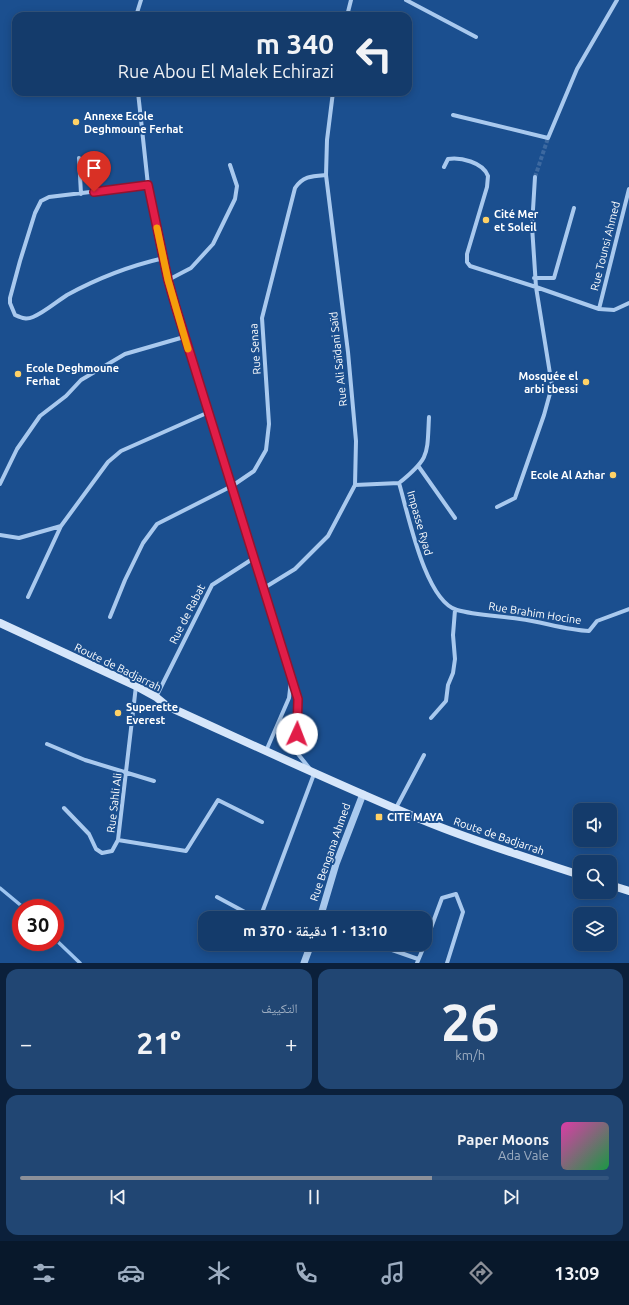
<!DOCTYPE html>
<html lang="ar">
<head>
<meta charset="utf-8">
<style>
	:root { --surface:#143b6b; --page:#214673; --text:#f1f3f6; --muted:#9dadc1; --line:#33557e; --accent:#8c9099 }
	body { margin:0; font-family:Ubuntu,"Noto Naskh Arabic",sans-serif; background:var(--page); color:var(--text); direction:rtl; height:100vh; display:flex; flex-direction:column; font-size:15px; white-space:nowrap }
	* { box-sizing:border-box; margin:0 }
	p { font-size:13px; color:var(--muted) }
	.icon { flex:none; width:22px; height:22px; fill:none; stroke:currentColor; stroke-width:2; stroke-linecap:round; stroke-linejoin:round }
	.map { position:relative; height:963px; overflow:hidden; direction:ltr }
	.drawer { display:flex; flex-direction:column; gap:6px; padding:6px; background:#0b203b; flex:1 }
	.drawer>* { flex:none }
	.guide { position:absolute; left:12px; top:12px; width:400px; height:84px; border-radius:12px; box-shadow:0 2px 10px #0003,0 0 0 1px var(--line); direction:rtl; background:#143b6b; color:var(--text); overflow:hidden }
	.controls { position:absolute; left:573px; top:803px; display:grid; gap:8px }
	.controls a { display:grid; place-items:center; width:44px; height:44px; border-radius:8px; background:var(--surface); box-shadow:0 2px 10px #0003,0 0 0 1px var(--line); font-size:20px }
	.speed { position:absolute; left:12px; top:899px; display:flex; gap:8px; font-size:20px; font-weight:700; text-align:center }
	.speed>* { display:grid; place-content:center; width:52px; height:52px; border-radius:50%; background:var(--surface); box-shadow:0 2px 10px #0003,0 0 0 1px var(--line); line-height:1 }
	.speed .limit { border:6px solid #d22; background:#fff; color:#111 }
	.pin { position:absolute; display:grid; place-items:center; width:34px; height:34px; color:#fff; margin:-41px -17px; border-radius:50% 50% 50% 0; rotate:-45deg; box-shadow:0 0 4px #0007 }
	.pin .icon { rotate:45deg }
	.me { position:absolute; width:44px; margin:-22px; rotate:2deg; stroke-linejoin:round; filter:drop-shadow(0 0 3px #0008) }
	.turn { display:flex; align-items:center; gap:14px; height:84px; padding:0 12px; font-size:18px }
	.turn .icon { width:52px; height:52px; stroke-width:2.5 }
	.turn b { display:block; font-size:28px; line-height:34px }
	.big { font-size:30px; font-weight:600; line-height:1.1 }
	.drawer .tile { flex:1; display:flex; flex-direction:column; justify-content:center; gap:6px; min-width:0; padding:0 14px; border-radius:12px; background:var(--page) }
	.drawer .dial { align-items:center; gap:0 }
	.dial b { font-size:52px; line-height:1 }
	.song { display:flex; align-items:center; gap:12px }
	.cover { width:48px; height:48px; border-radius:6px; background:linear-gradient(135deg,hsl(320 70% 55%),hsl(140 70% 35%)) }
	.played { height:4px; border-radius:2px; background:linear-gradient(90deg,var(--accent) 70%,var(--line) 70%) }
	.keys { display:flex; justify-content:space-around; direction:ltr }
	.heat { display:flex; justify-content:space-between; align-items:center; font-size:22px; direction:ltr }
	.drawer .tiles { flex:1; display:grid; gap:6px; grid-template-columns:1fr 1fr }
	.tile:last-child { grid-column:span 2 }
	.trip { position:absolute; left:198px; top:911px; width:234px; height:40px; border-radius:12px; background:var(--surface); box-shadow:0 2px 10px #0003,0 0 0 1px var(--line); font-weight:600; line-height:40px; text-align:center; direction:rtl }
	.menu { display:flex; height:64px; justify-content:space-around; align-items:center; background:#08182b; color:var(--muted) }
	.menu .icon { width:28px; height:28px }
	.menu .active { color:var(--accent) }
	.menu b { font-size:18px; color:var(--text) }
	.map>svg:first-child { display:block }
</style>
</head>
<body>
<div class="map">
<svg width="629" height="963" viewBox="0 0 629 963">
	<rect width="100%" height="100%" fill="#1b4f8f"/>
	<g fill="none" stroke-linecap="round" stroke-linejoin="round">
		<path stroke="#9cc4f0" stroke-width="3.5" d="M 0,888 L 24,908
			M 55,939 L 80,963"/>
		<path stroke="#3d69a0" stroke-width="4" stroke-dasharray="4 2" stroke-linecap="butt" d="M 535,177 L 548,138"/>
		<path stroke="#a9c9ee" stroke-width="4" d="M 406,0 L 476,37
			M 136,16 L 141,0
			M 347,16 L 351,0
			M 138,92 L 148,185 L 168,280 L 298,699 L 298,754 L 314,774 L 260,918
			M 453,115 L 548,138 L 577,69 L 617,0
			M 79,158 L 81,194
			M 444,167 L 448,159 C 460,157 483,162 488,176 L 487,187 L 467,254 L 467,262 L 470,266 L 536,287 L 532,226 L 535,177
			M 148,185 L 49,197 L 41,201 L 35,213 L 20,261 L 10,298 L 10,303 L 15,315 C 22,318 26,320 33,317 C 45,312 56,302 67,295 C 98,278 129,266 164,258
			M 534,278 L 554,278 L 574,208
			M 168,280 L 191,268 L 213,244 L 235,199 L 237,186 L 230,165
			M 599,309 L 629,189
			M 429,417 C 427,455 430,458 399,483 C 408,513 425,601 457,610 C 474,615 501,616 520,619 C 543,622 566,630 589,631 L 597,621 L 629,609
			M 419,467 L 455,518
			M 0,484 L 17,449 L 40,416 L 66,396 L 81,380 L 125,354 L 184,337
			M 355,485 L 399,483
			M 497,507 L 515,498 L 544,415 L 552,386 L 536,287 L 599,309 L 614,310 L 629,303
			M 0,535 L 19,538 L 61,526
			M 264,588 L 295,569 L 328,536 L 355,485 L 356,441 L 348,352 L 326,175 L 327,140 L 333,92
			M 28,597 L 61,526 L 108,462 L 121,451 L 209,412
			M 110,617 L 125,580 L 143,543 L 157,524 L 232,486 L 254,471 L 266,450 L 269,424 L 262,318 L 295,188 C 303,176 312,176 326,175
			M 136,686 L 118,840 L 186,851 L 218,800 L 262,822
			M 156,697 L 212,585 L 254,558
			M 431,718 L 446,701 L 448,685 L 453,673 L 455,659 L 453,635 L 455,610
			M 47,744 L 85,760 L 154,781
			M 266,751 L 289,698 L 291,681
			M 64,808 L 89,834 L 96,849 L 102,853 L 112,851 L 118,840
			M 396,808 L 424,755
			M 217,897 L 256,918
			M 375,944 L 418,959
			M 425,944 L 442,898 L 456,894 L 463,912 L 447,963
			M 417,963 L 425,944"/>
		<path stroke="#a9c9ee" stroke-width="7" d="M 320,918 L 336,864 L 363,794
			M 304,963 L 311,944"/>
		<path stroke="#d6e6fa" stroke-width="8" d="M 0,623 L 136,686 L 156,697 L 167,706 C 253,745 338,785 425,821 C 476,842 528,858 580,875
			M 610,885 L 629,891"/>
	</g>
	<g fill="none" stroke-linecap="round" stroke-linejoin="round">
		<defs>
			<path id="route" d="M 94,192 L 148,185 L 168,280 L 176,308 L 298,699 L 297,734"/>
		</defs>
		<use href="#route" stroke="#92132f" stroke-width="10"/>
		<use href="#route" stroke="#e11d48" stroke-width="7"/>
		<path stroke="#f59e0b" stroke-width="7" d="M 157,228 L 168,280 L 188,349"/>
	</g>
	<g fill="#ffd166" stroke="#1b4f8f" stroke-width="1.5">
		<circle cx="76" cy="122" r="4"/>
		<circle cx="486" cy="220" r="4"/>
		<circle cx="18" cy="374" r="4"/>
		<circle cx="586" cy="382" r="4"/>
		<circle cx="613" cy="475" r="4"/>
		<circle cx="118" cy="713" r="4"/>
		<rect x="375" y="813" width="8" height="8" rx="2"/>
	</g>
	<g text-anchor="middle" stroke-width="4" stroke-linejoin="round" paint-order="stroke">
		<g font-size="11" font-weight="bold" fill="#fff" stroke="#1b4f8f" text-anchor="start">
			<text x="84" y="120">Annexe Ecole<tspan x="84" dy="13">Deghmoune Ferhat</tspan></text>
			<text x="494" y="218">Cité Mer<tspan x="494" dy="13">et Soleil</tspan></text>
			<text x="26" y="372">Ecole Deghmoune<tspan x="26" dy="13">Ferhat</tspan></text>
			<text x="578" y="380" text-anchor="end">Mosquée el<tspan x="578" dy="13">arbi tbessi</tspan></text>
			<text x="605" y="479" text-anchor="end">Ecole Al Azhar</text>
			<text x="126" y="711">Superette<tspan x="126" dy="13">Everest</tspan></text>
			<text x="387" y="821">CITE MAYA</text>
		</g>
		<g font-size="11" fill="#fff" stroke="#1b4f8f">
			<text transform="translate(605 246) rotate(-76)" y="4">Rue Tounsi Ahmed</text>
			<text transform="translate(255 349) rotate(-94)" y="4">Rue Senaa</text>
			<text transform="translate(338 359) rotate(-96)" y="4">Rue Ali Saïdani Saïd</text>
			<text transform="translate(420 523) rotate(74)" y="4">Impasse Ryad</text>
			<text transform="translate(535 613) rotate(9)" y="4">Rue Brahim Hocine</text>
			<text transform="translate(187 614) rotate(-63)" y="4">Rue de Rabat</text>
			<text transform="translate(118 667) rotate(26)" y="4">Route de Badjarrah</text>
			<text transform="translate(114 803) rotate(-83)" y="4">Rue Sahli Ali</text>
			<text transform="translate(499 836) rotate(19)" y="4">Route de Badjarrah</text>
			<text transform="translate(330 852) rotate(-71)" y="4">Rue Bengana Ahmed</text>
		</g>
	</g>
</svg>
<div class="controls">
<a><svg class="icon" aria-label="sound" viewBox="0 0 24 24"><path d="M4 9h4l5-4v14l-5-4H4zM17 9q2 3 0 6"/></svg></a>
<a><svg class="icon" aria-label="search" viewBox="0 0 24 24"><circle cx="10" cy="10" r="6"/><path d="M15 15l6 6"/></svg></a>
<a><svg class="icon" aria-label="layers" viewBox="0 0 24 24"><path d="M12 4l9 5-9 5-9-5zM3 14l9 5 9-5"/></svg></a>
</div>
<div class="speed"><div class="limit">30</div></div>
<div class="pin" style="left:94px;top:192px;background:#d93025"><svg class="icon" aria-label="arrive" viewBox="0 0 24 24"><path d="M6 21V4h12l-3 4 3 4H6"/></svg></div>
<svg class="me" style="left:297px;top:734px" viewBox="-20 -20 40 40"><circle r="19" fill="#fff"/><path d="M0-13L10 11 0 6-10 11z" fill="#e11d48"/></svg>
<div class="trip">13:10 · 1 دقيقة · 370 m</div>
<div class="guide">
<div class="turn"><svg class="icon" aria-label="left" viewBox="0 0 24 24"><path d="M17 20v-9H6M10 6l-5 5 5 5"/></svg><div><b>340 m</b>Rue Abou El Malek Echirazi</div></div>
</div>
</div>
<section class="drawer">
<div class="tiles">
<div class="tile dial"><b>26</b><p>km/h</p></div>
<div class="tile"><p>التكييف</p>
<div class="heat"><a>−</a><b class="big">21°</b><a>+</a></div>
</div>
<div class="tile">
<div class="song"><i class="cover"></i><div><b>Paper Moons</b><p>Ada Vale</p></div></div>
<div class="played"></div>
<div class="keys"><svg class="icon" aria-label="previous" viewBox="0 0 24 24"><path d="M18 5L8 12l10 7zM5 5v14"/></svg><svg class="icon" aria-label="pause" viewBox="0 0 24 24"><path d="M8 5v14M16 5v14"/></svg><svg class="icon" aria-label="next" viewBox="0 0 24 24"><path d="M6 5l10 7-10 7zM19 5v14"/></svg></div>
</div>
</div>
</section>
<nav class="menu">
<b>13:09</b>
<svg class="icon active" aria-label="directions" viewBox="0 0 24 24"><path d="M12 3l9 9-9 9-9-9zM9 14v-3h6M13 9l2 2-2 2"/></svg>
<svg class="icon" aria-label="music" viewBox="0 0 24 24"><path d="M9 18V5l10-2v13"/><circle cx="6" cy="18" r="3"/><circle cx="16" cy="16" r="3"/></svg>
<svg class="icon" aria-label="phone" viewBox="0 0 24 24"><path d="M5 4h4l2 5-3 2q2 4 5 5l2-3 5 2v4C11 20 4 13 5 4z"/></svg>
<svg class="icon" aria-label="climate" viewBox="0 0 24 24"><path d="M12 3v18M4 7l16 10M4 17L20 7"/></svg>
<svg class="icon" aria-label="car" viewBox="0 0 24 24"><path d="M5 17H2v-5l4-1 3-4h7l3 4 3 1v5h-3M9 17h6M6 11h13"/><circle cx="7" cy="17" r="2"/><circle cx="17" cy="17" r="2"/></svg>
<svg class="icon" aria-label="filters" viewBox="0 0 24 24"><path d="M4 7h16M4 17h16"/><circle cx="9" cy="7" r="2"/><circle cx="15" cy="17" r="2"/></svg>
</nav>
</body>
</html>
